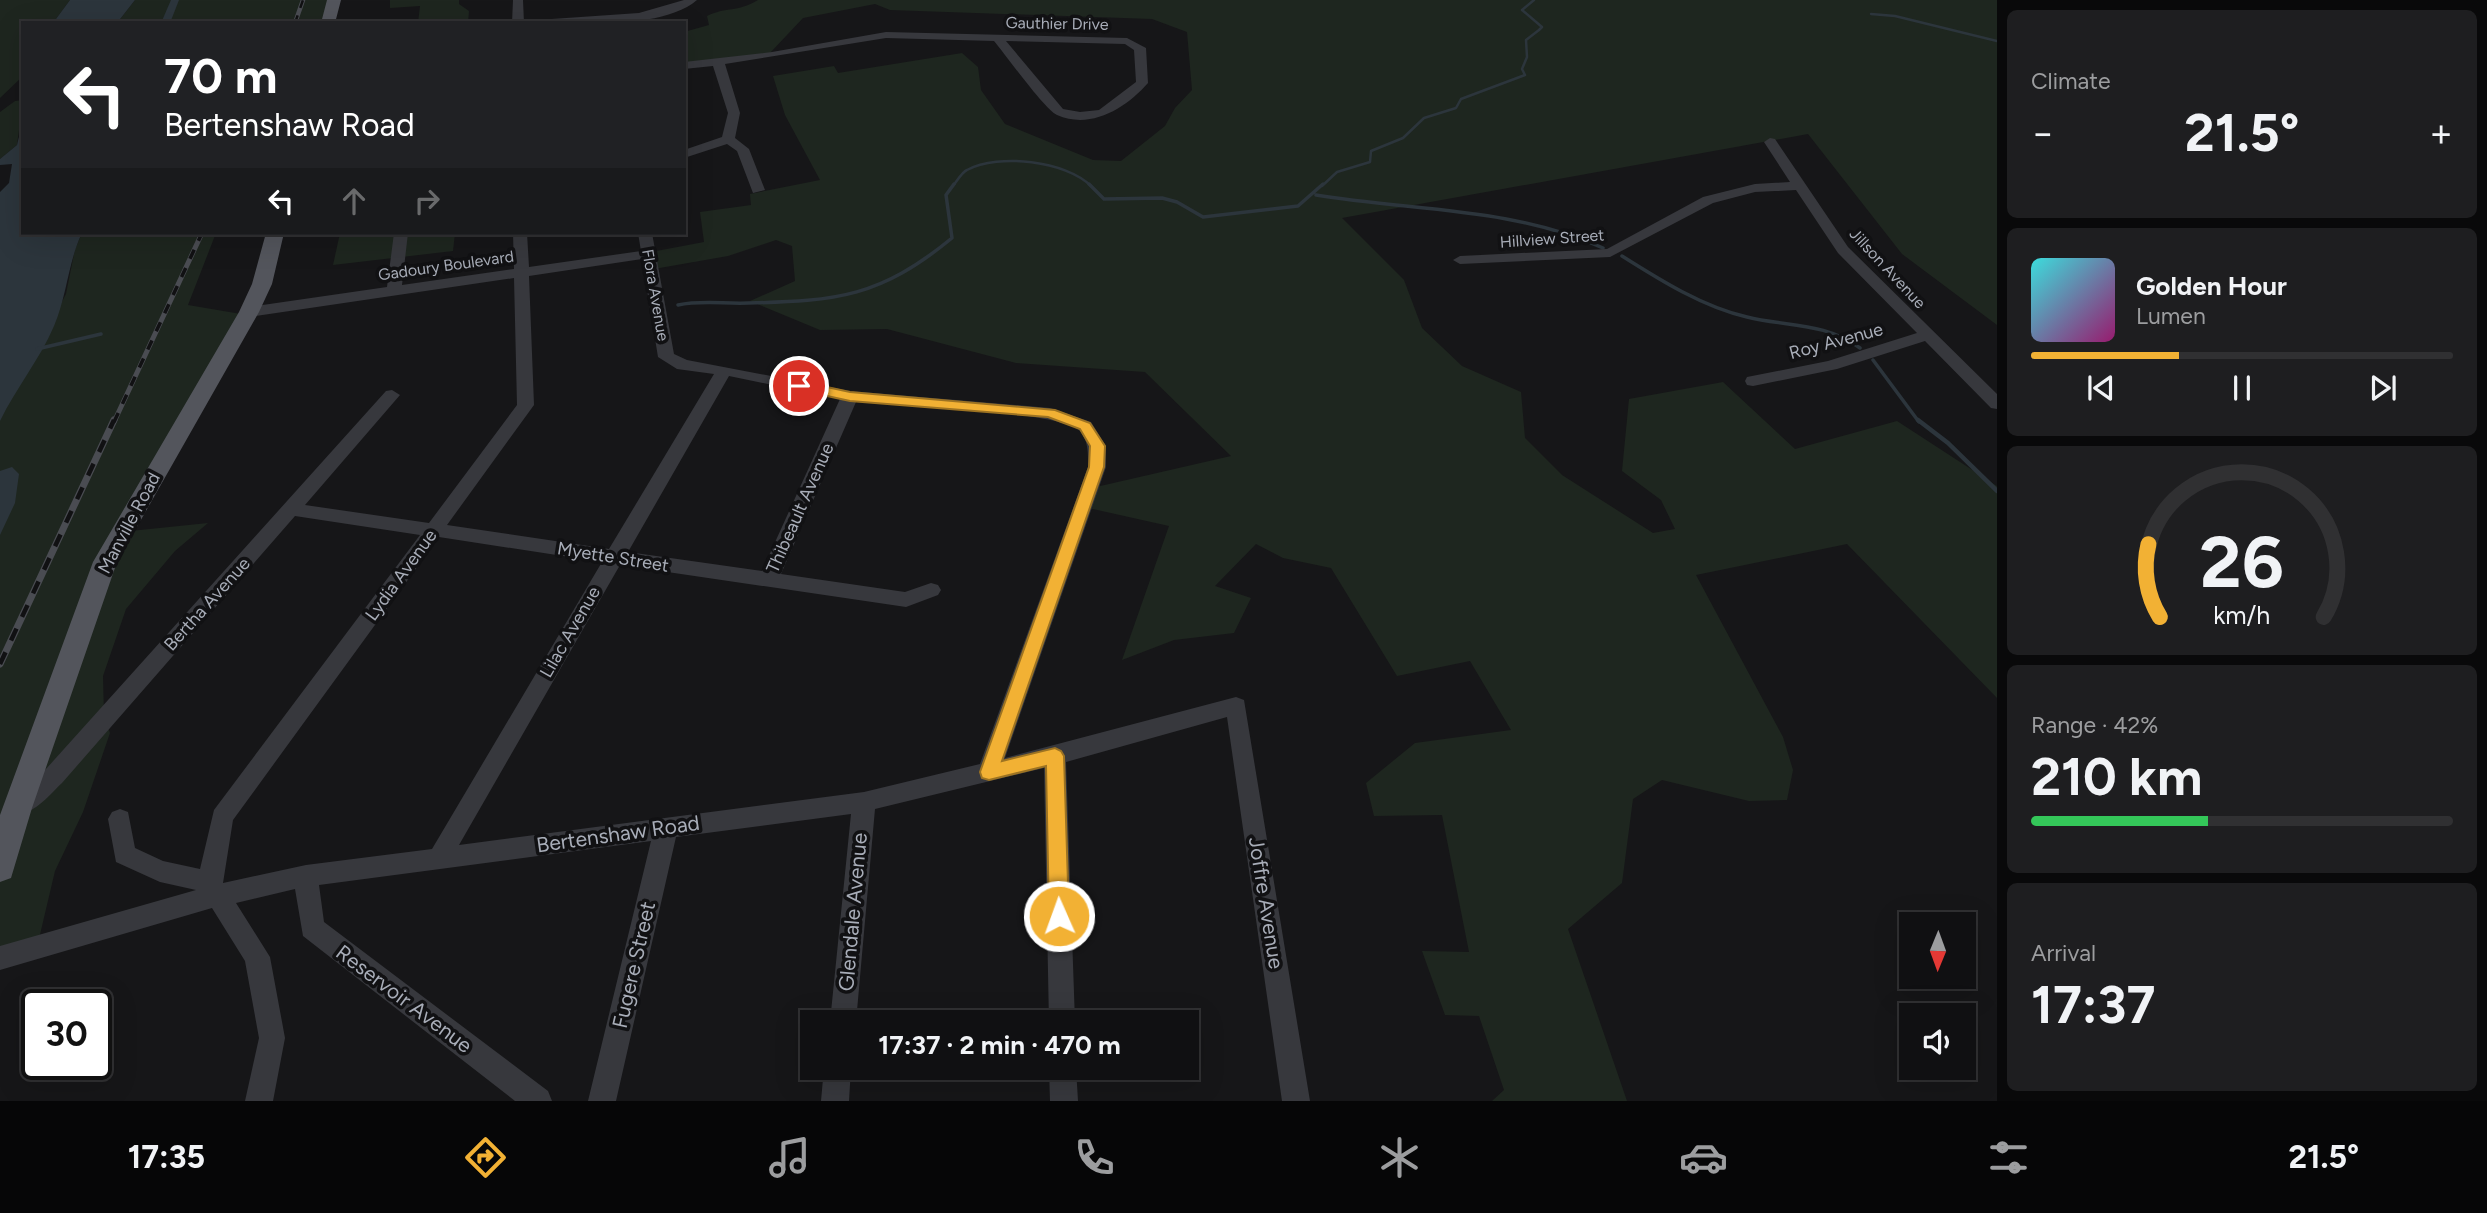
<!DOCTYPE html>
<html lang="en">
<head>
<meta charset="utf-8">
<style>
	:root { --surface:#101012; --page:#1e1e20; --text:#f1f3f6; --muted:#9c9d9f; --line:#303032; --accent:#f2b134 }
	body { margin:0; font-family:Figtree,sans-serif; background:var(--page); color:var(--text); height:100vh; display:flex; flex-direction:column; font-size:26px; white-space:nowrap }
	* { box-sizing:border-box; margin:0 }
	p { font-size:23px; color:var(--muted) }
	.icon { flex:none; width:38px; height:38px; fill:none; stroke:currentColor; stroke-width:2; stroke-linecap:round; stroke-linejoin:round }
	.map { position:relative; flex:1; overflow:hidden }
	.details { display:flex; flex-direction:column; gap:10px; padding:10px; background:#09090a; width:490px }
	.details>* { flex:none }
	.banner { position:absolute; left:21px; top:21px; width:665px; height:214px; border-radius:0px; box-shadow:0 7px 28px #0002,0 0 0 2px var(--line); background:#202124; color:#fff; overflow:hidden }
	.needle { width:46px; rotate:181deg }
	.tools { position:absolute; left:1899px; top:912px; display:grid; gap:14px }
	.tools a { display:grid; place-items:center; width:77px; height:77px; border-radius:0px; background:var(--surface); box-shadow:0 7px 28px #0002,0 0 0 2px var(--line); font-size:35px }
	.speed { position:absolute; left:21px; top:989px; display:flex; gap:14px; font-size:35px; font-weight:700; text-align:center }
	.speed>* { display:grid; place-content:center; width:91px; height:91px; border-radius:50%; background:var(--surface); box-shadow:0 7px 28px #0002,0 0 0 2px var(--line); line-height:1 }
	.speed .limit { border:4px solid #111; border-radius:10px; background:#fff; color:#111 }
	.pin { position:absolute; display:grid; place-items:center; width:60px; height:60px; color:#fff; margin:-30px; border:4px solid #fff; border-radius:50%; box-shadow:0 2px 7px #0007 }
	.me { position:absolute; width:77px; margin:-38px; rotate:358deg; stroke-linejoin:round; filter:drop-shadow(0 0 5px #0008) }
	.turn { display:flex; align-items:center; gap:24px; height:147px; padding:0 28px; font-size:32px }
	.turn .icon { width:91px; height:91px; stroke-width:2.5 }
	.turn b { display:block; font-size:49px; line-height:60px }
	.lanes { display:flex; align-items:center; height:66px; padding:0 28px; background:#0003; justify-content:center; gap:35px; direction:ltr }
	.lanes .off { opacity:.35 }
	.big { font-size:52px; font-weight:700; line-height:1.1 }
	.details .tile { flex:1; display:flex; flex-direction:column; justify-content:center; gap:10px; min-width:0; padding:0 24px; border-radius:10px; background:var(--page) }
	.details .dial { align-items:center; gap:0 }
	.dial svg { height:182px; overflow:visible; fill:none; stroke:var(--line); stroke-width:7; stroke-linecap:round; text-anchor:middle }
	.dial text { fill:var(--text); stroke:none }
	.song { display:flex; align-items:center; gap:21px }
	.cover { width:84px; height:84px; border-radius:10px; background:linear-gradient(135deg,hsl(180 70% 55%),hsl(320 70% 35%)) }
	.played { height:7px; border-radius:4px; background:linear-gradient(90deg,var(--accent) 35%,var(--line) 35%) }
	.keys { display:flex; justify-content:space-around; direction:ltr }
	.heat { display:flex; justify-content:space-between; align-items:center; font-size:38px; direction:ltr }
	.charge { height:10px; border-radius:5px; background:linear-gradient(90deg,#34c759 42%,var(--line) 0) }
	.trip { position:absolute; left:800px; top:1010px; width:399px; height:70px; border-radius:0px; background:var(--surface); box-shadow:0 7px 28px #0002,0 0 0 2px var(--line); font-weight:700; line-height:70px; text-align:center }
	.tabs { display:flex; height:112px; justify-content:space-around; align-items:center; background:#060607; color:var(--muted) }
	.tabs .icon { width:49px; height:49px }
	.tabs .selected { color:var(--accent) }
	.tabs b { font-size:32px; color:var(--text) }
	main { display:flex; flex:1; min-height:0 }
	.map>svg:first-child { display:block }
</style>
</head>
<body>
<main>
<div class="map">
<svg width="1997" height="1101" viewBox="0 0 1997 1101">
	<rect width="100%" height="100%" fill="#161618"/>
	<path fill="#1e261f" d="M 0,0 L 70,0 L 53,23 L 23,23 L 23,76 L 0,98 Z
		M 135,0 L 336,0 L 331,23 L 117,23 Z
		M 390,0 L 459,0 L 459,4 L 469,11 L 468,23 L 418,23 L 420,6 L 390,8 Z
		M 758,0 L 1997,0 L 1997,325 L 1902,254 L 1808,134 L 1342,218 L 1404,280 L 1422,328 L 1462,366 L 1521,392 L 1525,438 L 1562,475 L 1653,533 L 1675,529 L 1661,500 L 1622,471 L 1629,399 L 1723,382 L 1795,449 L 1897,421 L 1997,486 L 1997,698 L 1847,544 L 1696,575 L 1783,737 L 1793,770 L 1787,800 L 1749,801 L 1662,780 L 1633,799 L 1622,883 L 1568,929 L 1627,1101 L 1492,1101 L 1504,1090 L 1479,1016 L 1445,1015 L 1422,951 L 1469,952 L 1442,815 L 1374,816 L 1366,783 L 1415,743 L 1511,730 L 1470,661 L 1397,676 L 1331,568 L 1283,558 L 1256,544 L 1215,586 L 1251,598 L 1234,633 L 1174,640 L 1122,660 L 1169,526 L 1084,507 L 1096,487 L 1231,456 L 1145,372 L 1016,363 L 887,329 L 820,330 L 750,301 L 795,281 L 792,246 L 776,240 L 728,256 L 654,269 L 651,252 L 704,242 L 700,212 L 751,205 L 750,194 L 820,180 L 785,115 L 773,76 L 834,66 L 838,73 L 962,53 L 978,67 L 981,90 L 1005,124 L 1093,160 L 1121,161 L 1165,126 L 1175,108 L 1192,90 L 1187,32 L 1152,19 L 890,10 L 875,4 L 803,18 L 770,53 L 684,65 L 684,32 L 709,25 L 707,16 C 728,6 736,13 758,0 Z
		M 23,100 L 17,145 L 0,159 L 0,112 L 15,101 Z
		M 82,233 L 216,233 L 188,305 L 241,314 L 111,533 L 208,523 L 175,551 L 126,609 L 103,676 L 104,716 L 110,733 L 83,812 L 55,871 L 38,943 L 0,955 L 0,410 L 12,397 L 66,294 L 75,249 Z
		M 340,233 L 455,233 L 453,251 L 333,265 Z"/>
	<path fill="#2c353c" d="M 70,0 L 135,0 L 117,23 L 53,23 Z
		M 23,120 L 23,233 L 82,233 C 68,262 67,296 54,326 C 40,359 16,388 0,421 L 0,192 L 9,183 L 12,164 L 0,165 L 0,159 L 17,145 Z
		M 12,467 L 19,474 L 15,503 L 0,535 L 0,471 Z"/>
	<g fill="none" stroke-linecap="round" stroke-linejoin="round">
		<path stroke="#2c353c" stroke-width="2.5" d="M 1534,0 L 1522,10 L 1542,27 L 1539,30
			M 1871,14 L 1895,16 L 1997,41
			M 953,186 C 957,181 962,172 967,170 C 999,153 1066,161 1091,186
			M 1322,186 L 1337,172 L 1370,162 L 1371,151 L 1403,138 L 1424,118 L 1456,108 L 1461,99 L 1525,75 L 1522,69 L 1527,57 L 1526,40 L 1539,30"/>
		<path stroke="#2c353c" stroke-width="3.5" d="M 1089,184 L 1104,199 L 1162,198 L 1177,202 L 1203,217 L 1298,206 L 1323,184
			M 1316,195 C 1412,211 1513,207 1603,248
			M 1622,256 C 1660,280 1703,307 1747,317 C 1787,327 1825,322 1860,348
			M 678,305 C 701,300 724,304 748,303 C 838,301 880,297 952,238 L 946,195 L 954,184
			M 37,349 L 101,334
			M 1873,360 L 1919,422"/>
		<path stroke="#2c353c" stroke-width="4.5" d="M 1918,420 L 1948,443 L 1997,491"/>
		<path fill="#2c353c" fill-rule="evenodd" d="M 171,0 L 179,0 L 170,23 L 161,23 Z"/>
		<path fill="#37383d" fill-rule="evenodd" d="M 513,0 L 523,0 L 524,23 L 512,23 Z
			M 684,0 L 697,0 C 662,30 576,23 532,23 L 537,20 L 639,13 Z
			M 886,32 L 1127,38 L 1146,48 L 1148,83 C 1126,108 1091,130 1057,115 C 1045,110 1005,54 994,41 L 886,38 L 725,64 L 740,113 L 735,138 L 749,149 L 765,190 L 753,193 L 737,151 L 727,144 L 684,158 L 684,150 L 722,137 L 728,113 L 713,66 L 684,69 L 684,62 L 772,52 ZM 1006,41 L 1125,44 L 1134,50 L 1136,82 L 1099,110 L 1080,112 L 1063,109 Z
			M 1770,138 L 1775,139 L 1848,247 L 1997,394 L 1997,409 L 1991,408 L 1925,341 L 1837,369 L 1753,386 L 1747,385 L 1745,381 L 1747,377 L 1828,361 L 1917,333 L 1838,253 L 1796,190 L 1755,192 L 1713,203 L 1610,257 L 1460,264 L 1453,260 L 1460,256 L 1607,249 L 1703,197 L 1755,184 L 1790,182 L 1764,142 Z
			M 394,233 L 408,233 L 402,285 L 514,269 L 513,233 L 527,233 L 529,267 L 641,251 L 638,233 L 652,233 L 674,354 L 687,360 L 850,391 L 1050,408 L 1091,422 L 1106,446 L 1106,467 L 1005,758 L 1236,697 L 1244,700 L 1310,1101 L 1282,1101 L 1227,717 L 1066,762 L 1075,1022 L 1049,1022 L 1044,768 L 875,809 L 856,1022 L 830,1022 L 851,814 L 676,837 L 616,1101 L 588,1101 L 651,841 L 319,885 L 324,922 L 548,1091 L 552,1101 L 515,1101 L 303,936 L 295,889 L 236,903 L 270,957 L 285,1038 L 273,1101 L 245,1101 L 259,1038 L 245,961 L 212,908 L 0,970 L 0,946 L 196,890 L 160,882 L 116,862 L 108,819 L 112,812 L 120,809 L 128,812 L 135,848 L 163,861 L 200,869 L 214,810 L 420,535 L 295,516 L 62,783 C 49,795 31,819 13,812 L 9,805 L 13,798 L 46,769 L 386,391 L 392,390 L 400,395 L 305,505 L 429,523 L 517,405 L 514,278 L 249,317 L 241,312 L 249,307 L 387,287 ZM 642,259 L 658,357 L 677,369 L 714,374 L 609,549 L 447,525 L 534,405 L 529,276 ZM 729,376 L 840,399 L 762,571 L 628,552 ZM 856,402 C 893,405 1060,411 1080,431 C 1089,442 1088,454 1088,467 L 980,764 L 864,792 L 459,845 L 620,565 L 906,607 L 938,595 L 941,590 L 938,585 L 931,583 L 905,592 L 781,574 ZM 439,537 L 602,562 L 432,849 L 306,865 L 223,883 L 233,820 Z
			M 824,1068 L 851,1068 L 849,1101 L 821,1101 Z
			M 1049,1068 L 1076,1068 L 1078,1101 L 1050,1101 Z"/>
		<path fill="#53555c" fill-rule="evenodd" d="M 327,0 L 341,0 L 335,23 L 321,23 Z
			M 266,233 L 284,233 L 272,284 L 259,312 L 117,562 L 32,808 L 11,878 L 0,882 L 0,815 L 93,562 L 239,312 L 252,284 Z"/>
		<defs>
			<path id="rail-far2" d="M 295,23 L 303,0"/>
			<path id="rail-far1" d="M 114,422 L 202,233"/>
			<path id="rail" d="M 0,664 L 114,420"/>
		</defs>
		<use href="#rail-far2" stroke="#4a4c52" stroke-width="4.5"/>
		<use href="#rail-far1" stroke="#4a4c52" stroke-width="5"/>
		<use href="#rail" stroke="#4a4c52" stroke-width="7"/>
		<use href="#rail-far2" stroke="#111113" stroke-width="2.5" stroke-dasharray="8" stroke-linecap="butt"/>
		<use href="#rail-far1" stroke="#111113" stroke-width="3.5" stroke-dasharray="10" stroke-linecap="butt"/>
		<use href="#rail" stroke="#111113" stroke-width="4.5" stroke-dasharray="13" stroke-linecap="butt"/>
	</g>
	<path fill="#f2b134" stroke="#9d7322" stroke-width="2" d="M 799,381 L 850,392 L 1055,410 L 1090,423 L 1105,446 L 1104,467 L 1002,761 L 1055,748 L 1061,751 L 1064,756 L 1069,916 L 1066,922 L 1059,925 L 1052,922 L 1049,916 L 1046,766 L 989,780 L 982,778 L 980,772 L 1089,467 L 1090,446 L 1080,429 L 1048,417 L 850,401 L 795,389 L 793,386 Z"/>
	<g text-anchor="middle" stroke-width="7" stroke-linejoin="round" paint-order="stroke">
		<g font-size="16" fill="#a8adb8" stroke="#111113">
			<text transform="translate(1057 23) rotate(1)" y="6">Gauthier Drive</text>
			<text transform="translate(1552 238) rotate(-4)" y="6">Hillview Street</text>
			<text transform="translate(446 265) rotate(-8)" y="6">Gadoury Boulevard</text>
			<text transform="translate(1888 268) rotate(47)" y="6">Jillson Avenue</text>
			<text transform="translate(656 295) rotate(80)" y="6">Flora Avenue</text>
		</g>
		<g font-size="18" fill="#a8adb8" stroke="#111113">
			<text transform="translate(1836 341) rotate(-15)" y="6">Roy Avenue</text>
			<text transform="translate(800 508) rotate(-66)" y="6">Thibeault Avenue</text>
			<text transform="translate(129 523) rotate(-62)" y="6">Manville Road</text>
			<text transform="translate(613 557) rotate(9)" y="6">Myette Street</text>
			<text transform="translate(401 575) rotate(-54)" y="6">Lydia Avenue</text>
			<text transform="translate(207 604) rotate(-48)" y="6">Bertha Avenue</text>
			<text transform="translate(570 632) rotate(-60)" y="6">Lilac Avenue</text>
		</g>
		<g font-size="21" fill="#a8adb8" stroke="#111113">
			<text transform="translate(618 834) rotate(-8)" y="7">Bertenshaw Road</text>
			<text transform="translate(1266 903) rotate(81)" y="7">Joffre Avenue</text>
			<text transform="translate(853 912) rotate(-85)" y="7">Glendale Avenue</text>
			<text transform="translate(634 965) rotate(-77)" y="7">Fugere Street</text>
			<text transform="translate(404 999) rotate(37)" y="7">Reservoir Avenue</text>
		</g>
	</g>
</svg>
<div class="tools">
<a><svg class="needle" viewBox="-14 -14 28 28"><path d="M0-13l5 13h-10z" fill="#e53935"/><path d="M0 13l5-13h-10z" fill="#9c9d9f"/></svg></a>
<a><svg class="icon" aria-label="sound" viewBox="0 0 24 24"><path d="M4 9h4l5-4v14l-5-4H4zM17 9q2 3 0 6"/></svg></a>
</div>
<div class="speed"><div class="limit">30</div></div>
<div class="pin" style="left:799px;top:386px;background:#d93025"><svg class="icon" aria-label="arrive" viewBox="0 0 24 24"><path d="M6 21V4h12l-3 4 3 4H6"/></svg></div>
<svg class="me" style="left:1059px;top:916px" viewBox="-20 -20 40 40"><circle r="17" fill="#f2b134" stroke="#fff" stroke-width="3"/><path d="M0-11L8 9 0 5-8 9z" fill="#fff"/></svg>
<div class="trip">17:37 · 2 min · 470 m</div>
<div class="banner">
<div class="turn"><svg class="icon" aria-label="left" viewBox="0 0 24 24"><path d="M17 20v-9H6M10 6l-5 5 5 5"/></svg><div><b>70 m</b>Bertenshaw Road</div></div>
<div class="lanes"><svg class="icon" aria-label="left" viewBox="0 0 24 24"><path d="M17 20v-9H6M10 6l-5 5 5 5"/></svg><svg class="icon off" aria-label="ahead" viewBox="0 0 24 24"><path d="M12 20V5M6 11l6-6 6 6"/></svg><svg class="icon off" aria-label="right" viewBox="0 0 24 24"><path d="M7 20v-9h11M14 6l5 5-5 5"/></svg></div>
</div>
</div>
<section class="details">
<div class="tile"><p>Climate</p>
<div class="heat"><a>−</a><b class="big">21.5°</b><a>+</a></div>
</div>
<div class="tile">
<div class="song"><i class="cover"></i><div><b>Golden Hour</b><p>Lumen</p></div></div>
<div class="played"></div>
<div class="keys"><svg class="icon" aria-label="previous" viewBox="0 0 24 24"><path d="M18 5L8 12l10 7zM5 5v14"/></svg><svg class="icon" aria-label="pause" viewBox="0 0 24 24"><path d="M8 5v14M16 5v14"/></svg><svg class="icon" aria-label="next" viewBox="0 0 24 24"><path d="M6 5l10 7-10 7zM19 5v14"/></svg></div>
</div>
<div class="tile dial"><svg viewBox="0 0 100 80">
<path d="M14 69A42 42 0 1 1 86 69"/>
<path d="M14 69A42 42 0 0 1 9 37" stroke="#f2b134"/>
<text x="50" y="56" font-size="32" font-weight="700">26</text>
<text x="50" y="72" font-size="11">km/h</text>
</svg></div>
<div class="tile"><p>Range · 42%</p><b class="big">210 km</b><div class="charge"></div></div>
<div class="tile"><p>Arrival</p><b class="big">17:37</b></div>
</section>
</main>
<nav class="tabs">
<b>17:35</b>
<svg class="icon selected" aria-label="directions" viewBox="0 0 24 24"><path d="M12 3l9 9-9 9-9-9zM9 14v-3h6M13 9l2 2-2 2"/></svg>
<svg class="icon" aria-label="music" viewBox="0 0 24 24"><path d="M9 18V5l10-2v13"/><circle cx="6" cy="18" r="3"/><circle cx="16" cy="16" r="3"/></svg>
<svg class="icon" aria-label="phone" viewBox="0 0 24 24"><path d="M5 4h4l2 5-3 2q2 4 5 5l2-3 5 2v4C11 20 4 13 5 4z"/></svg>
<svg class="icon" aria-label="climate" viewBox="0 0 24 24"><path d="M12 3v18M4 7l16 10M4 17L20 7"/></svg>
<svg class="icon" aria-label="car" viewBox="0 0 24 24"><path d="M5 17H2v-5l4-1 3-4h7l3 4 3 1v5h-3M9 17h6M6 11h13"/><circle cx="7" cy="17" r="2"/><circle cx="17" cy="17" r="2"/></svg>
<svg class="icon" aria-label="filters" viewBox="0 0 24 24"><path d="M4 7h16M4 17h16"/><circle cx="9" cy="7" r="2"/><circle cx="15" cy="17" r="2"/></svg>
<b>21.5°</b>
</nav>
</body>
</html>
